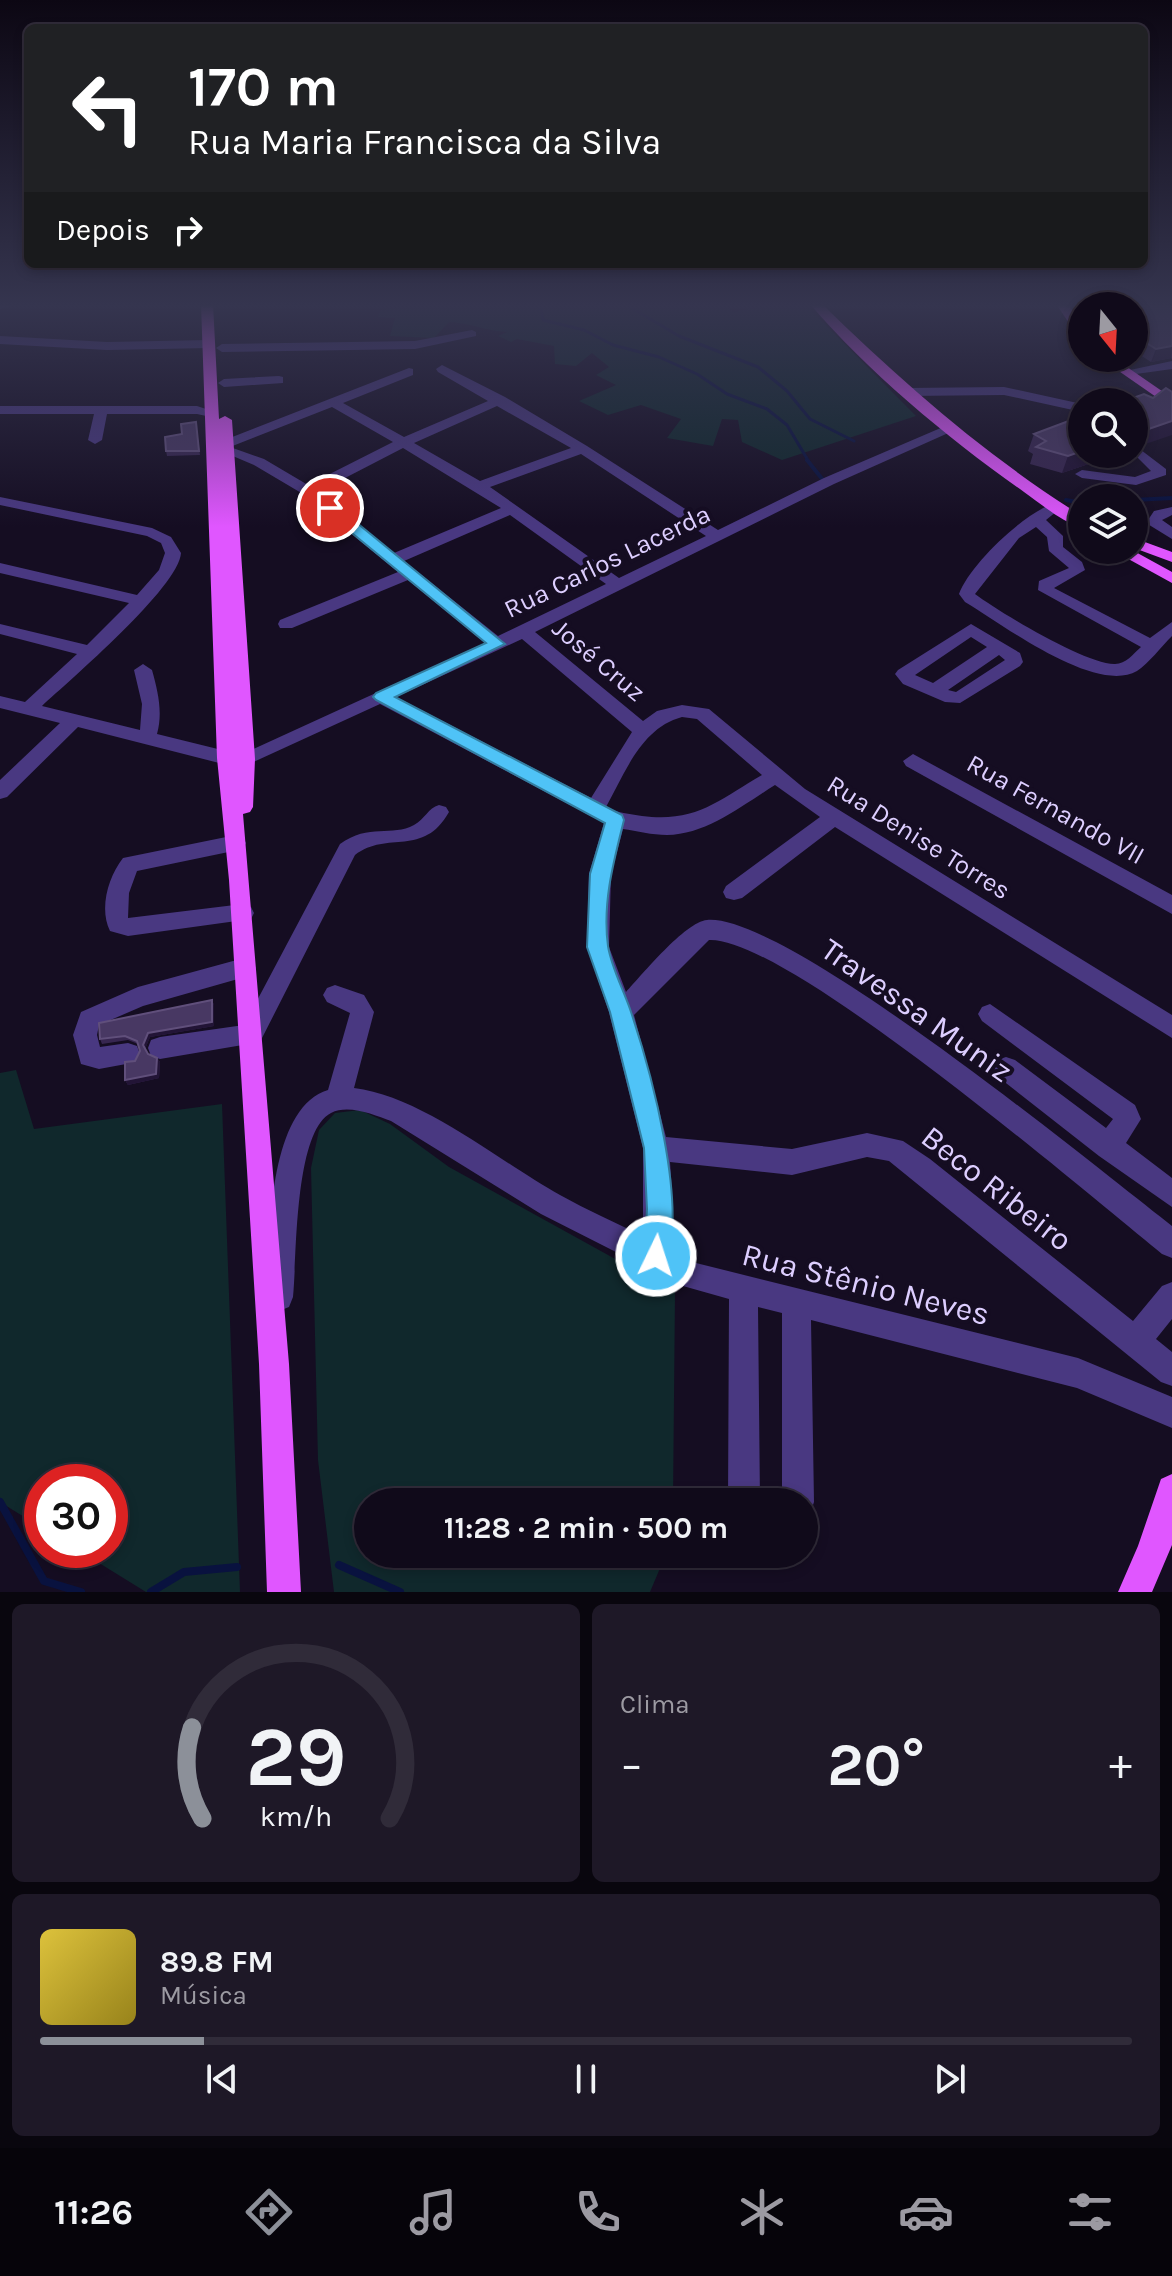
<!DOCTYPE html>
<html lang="pt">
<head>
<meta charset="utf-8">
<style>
	:root { --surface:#100a1a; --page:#1e1827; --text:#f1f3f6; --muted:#9c9aa2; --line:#302b39; --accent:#8c9099 }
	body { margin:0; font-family:Karla,sans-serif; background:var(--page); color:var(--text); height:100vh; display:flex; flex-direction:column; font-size:30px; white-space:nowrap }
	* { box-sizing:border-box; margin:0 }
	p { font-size:26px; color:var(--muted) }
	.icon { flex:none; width:44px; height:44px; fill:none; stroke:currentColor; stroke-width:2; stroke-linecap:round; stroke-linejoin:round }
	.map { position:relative; height:1592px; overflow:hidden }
	.drawer { display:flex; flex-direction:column; gap:12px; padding:12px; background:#09060e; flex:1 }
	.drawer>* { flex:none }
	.guide { position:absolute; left:24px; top:24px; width:1124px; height:244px; border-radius:12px; box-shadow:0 4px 12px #0003,0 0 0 2px var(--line); background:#202124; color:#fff; overflow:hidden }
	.needle { width:52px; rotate:162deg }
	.buttons { position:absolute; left:1068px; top:292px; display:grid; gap:16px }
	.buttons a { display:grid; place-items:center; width:80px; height:80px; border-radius:50%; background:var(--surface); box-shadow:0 4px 12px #0003,0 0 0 2px var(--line); font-size:40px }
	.speed { position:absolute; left:24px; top:1464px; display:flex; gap:16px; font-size:40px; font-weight:700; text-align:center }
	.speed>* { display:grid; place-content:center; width:104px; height:104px; border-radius:50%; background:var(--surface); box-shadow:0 4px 12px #0003,0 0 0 2px var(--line); line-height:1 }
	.speed .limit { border:12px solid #d22; background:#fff; color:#111 }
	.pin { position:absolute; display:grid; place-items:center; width:68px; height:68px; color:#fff; margin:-34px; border:4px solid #fff; border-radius:50%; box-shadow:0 2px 8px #0007 }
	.me { position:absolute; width:88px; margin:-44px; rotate:4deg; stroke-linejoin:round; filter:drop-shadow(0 0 6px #0008) }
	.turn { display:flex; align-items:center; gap:28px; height:168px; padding:0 32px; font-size:36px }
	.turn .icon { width:104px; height:104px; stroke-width:2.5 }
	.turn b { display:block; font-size:56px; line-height:68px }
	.then { display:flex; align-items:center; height:76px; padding:0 32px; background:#0003; gap:16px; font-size:30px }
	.big { font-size:60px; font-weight:700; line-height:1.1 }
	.drawer .widget { flex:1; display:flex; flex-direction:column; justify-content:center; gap:12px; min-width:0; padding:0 28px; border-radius:12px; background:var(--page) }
	.drawer .dial { align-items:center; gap:0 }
	.dial svg { height:208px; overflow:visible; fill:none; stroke:var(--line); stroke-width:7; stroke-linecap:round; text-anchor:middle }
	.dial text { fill:var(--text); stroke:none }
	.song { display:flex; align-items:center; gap:24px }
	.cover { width:96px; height:96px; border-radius:12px; background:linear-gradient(135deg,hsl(50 70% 55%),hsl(50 70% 35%)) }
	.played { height:8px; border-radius:4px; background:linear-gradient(90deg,var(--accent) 15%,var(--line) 15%) }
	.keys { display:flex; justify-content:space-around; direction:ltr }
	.heat { display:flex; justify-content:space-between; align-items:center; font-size:44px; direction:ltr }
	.drawer .tiles { flex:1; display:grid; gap:12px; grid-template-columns:1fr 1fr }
	.widget:last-child { grid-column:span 2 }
	.trip { position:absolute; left:354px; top:1488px; width:464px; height:80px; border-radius:40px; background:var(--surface); box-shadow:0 4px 12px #0003,0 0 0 2px var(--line); font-weight:700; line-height:80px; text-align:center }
	.dock { display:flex; height:128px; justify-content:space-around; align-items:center; background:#06040a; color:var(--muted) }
	.dock .icon { width:56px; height:56px }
	.dock .selected { color:var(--accent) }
	.dock b { font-size:36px; color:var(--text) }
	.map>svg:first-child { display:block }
</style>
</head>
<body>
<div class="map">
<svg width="1172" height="1592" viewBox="0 0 1172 1592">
	<rect width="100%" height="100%" fill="#150d22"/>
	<path fill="#10282c" d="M 395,304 L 724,304 L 733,312 L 779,304 L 805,304 L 916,416 L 782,460 L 742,442 L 738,420 L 722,419 L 713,446 L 667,438 L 681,419 L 641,405 L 608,415 L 579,401 L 616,385 L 596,375 L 609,367 L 592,353 L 576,366 L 555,364 L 554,346 L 517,339 L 511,342 L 498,336 L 507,332 C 486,331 470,323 449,322 L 434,338 L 390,336 L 395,318 L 378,317 L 381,310 L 396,308 Z
		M 16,1070 L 34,1129 L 222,1104 L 240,1592 L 146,1592 L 78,1550 L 110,1550 L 110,1482 L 42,1482 L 42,1528 L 0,1502 L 0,1073 Z
		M 360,1110 L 390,1124 L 449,1167 L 675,1292 L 673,1502 L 368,1502 L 368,1554 L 666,1554 L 650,1592 L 334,1592 L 318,1460 L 311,1168 L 319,1130 L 335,1113 Z"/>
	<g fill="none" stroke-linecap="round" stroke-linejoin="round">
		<path stroke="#09123f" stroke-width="3" d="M 529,304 L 541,309 L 543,320 L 584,330 L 613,345 L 659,357 L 697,374 L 727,394 L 767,409 L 787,425 L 809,462
			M 625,304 L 679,336 L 758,367 L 787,391 L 810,419 L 854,441"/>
		<path stroke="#09123f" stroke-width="4" d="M 807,460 L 823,480
			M 1066,500 L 1082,503
			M 1134,500 L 1172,498"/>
		<path stroke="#09123f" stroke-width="8" d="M 0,1502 L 44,1581 L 81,1592
			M 339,1565 L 400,1592
			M 151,1592 L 184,1572 L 237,1567"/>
		<path fill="#493881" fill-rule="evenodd" d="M 0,304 L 19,304 L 0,309 Z
			M 472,330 L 476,332 L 476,336 L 415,349 L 222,352 L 216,348 L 222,344 L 415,341 Z
			M 0,336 L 107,342 L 209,340 L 215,344 L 209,348 L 107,350 L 0,344 Z
			M 1172,361 L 1172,369 L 1136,374 L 1130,370 Z
			M 442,365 L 505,397 L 587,446 L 718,530 L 824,478 L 943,427 L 955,430 L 834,484 L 535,632 L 643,721 L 657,711 L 682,705 L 709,709 L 805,789 L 1172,1015 L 1172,1038 L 835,827 L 742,898 L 734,900 L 726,898 L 723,892 L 726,886 L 820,817 L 775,785 C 743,805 706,835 667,835 C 652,835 637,831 623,829 L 611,874 L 609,947 L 626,992 C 642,975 685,922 707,920 C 787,913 1097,1168 1172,1226 L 1172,1258 L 1162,1254 C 1088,1194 786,936 709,940 L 634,1015 L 666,1137 L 792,1149 L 867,1133 L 903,1141 L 930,1159 L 1133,1321 L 1162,1286 L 1172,1282 L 1172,1319 L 1156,1339 L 1172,1352 L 1172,1386 L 1161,1382 L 889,1161 L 867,1157 L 792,1175 L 670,1162 L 673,1209 L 670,1250 L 696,1263 L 1078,1358 L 1172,1397 L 1172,1428 L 1077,1388 L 811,1320 L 814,1502 L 810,1514 L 804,1516 L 804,1502 L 782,1502 L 782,1313 L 758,1307 L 760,1502 L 728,1502 L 729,1299 L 683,1286 L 541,1214 L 391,1121 C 374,1115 349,1104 331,1113 C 294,1132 297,1258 293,1297 L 289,1307 L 279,1311 L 269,1307 L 265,1297 C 270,1243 266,1109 328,1090 L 350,1013 L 327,1002 L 323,995 L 327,988 L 335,985 L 364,995 L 374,1012 L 354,1088 C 422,1096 500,1162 560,1195 C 587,1210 616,1223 643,1236 L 643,1148 L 609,1012 L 587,947 L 589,874 L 604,823 L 380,704 L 245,766 L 236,760 L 227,765 L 78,727 L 7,797 L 0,799 L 0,780 L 60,723 L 0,708 L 0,696 L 25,702 L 77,654 L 0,634 L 0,624 L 87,645 L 129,603 L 0,573 L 0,563 L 137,595 L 159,570 L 165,553 L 161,543 L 147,536 L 0,505 L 0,497 L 152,528 L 171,537 L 181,553 C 179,587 70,680 42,706 L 140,730 L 142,704 L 134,670 L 143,664 L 152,670 C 158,692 163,712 157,734 L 234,753 L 236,757 L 485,643 L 408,580 L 292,628 L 280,628 L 278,624 L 280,620 L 398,572 L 303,494 L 254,465 L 221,451 L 225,448 L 220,444 L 222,441 L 409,368 L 413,369 L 413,375 L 343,403 L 404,437 L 488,401 L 438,372 L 436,369 ZM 497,406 L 571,448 L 480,481 L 414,443 ZM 332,407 L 393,442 L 308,485 L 264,459 L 230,447 ZM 403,448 L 501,508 L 394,553 L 318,492 ZM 581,454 L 706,536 L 619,578 L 490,487 ZM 510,515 L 606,584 L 498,636 L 404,561 ZM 522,639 L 632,732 L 591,798 L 396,697 ZM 682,717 L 697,719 L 762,775 C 719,800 696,823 642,816 C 629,814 618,813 606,807 C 625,773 641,728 682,717 Z
			M 279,376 L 283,377 L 283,383 L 224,387 L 218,383 L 224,379 Z
			M 1004,387 L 1082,404 L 1082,412 L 1004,395 L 906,396 L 900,392 L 906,388 Z
			M 0,406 L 197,406 L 218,413 L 211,417 L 197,414 L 107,414 L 102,440 L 95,444 L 88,440 L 94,414 L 0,414 Z
			M 1141,450 L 1166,469 L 1166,475 L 1136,485 L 1082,478 L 1075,474 L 1082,470 L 1135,477 L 1151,471 L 1134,454 Z
			M 1055,503 L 1062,507 L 1046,520 L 1063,536 L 1063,547 L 1082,562 L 1085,570 L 1054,588 L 1150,638 L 1172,622 L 1172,636 C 1161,647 1149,663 1137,671 C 1095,695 1002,624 965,602 L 959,594 C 970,564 1025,512 1055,503 ZM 1036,527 L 1047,537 L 1049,551 L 1069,568 L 1039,581 L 1038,590 L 1141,647 C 1133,654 1126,664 1115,664 C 1087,665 999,612 975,594 L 1019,538 Z
			M 1172,507 L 1172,515 L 1162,520 L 1172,527 L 1172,539 L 1146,523 L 1154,511 Z
			M 971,624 L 1020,653 L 1023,662 L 1020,666 L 960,703 L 945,702 L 903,684 L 895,674 L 898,670 ZM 971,637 L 987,647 L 933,683 L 915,675 ZM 999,655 L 1005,660 L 956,692 L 948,690 Z
			M 913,754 L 1172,895 L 1172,914 L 906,766 L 903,761 Z
			M 439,805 L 446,807 L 449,812 C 423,858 388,830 355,855 L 260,1042 L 160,1059 L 151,1056 L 148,1048 L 151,1040 L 160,1037 L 244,1025 L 340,844 C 369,823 392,837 414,825 C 425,819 428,808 439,805 Z
			M 236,835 L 243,837 L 246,843 L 243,849 L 137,871 L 129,893 L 128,918 L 243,904 L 251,907 L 254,913 L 251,919 L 128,936 L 110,931 C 99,909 108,877 123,858 Z
			M 244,958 L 252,961 L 256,968 L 252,975 L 143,1006 L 99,1025 L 97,1035 L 100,1047 L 128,1043 L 137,1046 L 140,1054 L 137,1062 L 99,1069 L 81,1064 L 73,1035 L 81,1012 L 138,987 Z
			M 990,1004 L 1135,1105 L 1141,1119 L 1126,1143 L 1172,1178 L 1172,1207 L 1099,1156 L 997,1076 L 994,1068 L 997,1060 L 1006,1057 L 1015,1060 L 1106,1128 L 1113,1119 L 982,1021 L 978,1014 L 982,1007 Z"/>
		<path fill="#e056ff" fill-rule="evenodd" d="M 201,304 L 213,304 L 219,419 L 225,416 L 232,420 L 255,759 L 253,807 L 250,812 L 243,814 L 289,1364 L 301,1592 L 267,1592 L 259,1364 L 229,880 L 217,758 Z
			M 810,304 L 822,304 C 903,383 986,456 1082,516 L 1082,528 C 1062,522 1041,504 1024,492 C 951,441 868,372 810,304 Z
			M 1056,304 L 1068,304 L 1082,325 L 1082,338 L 1078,336 Z
			M 1100,358 L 1114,358 L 1172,398 L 1172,408 Z
			M 1134,538 L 1172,552 L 1172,562 L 1134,548 Z
			M 1112,550 L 1132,550 L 1172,572 L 1172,583 Z
			M 1172,1474 L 1172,1545 L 1152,1592 L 1118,1592 L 1138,1546 L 1161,1479 Z"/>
	</g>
	<path fill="#372650" d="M 1090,304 L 1172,304 L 1172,359 L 1171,358 L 1151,362 L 1134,351 L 1134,306 L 1090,306 Z
		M 196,422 L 200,455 L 167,456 L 166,451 L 182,434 Z
		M 1034,434 L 1082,454 L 1118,454 L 1062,473 L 1030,464 L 1033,454 L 1028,451 Z
		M 212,1000 L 214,1005 L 214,1026 L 150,1037 L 145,1049 L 148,1055 L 157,1058 L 160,1062 L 159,1078 L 128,1085 L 125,1080 L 140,1051 L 138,1044 L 128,1040 L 102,1044 L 100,1039 Z"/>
	<path fill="#221436" d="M 1172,346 L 1171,358 L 1151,362 L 1156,349 Z
		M 1172,421 L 1172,435 L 1134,448 L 1134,434 Z
		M 1082,451 L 1082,454 L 1118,454 L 1062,473 L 1068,456 Z
		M 212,1000 L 214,1005 L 214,1026 L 150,1037 L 145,1049 L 143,1045 L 148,1033 Z
		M 157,1058 L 160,1062 L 159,1078 L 128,1085 L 125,1080 Z"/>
	<path fill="#483863" stroke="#604f7b" stroke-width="2" d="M 1110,304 L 1172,304 L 1172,346 L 1156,349 L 1134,335 L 1134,306 L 1113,306 Z
		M 1166,388 L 1172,392 L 1172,421 L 1134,434 L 1134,402 L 1122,402 L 1144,394 L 1153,398 Z
		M 1082,416 L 1082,451 L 1068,456 L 1036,447 L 1046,441 L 1034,434 Z
		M 196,422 L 199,451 L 166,451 L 165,437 L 182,434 L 181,424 Z
		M 212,1000 L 212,1022 L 148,1033 L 143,1045 L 148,1054 L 157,1058 L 156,1074 L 125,1080 L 125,1062 L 135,1061 L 140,1051 L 137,1041 L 125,1036 L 100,1039 L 99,1023 Z"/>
	<linearGradient id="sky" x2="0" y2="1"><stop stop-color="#0c0713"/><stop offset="0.58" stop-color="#35354f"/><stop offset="1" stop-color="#35354f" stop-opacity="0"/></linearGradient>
	<rect width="1172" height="527" fill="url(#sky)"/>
	<path fill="#4fc3f7" stroke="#337fa1" stroke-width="2" d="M 325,505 L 335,505 L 505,644 L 395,697 L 622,815 L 624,820 C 614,860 602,903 608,946 C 611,966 623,989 630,1009 C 650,1068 689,1208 665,1265 L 656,1269 L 647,1265 L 644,1256 L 647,1209 L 644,1148 L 610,1012 L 587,947 L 590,874 L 605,823 L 376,700 L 373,697 L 376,693 L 486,643 L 325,511 Z"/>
	<g text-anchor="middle" stroke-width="8" stroke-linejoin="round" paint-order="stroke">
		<g font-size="26" fill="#ddceff" stroke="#150d22">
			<text transform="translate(607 561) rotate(-26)" y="9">Rua Carlos Lacerda</text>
			<text transform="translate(599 660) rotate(40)" y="9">José Cruz</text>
			<text transform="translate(1056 809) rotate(29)" y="9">Rua Fernando VII</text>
			<text transform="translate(919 837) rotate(32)" y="9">Rua Denise Torres</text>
		</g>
		<g font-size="32" fill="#ddceff" stroke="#150d22">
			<text transform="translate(917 1010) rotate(35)" y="11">Travessa Muniz</text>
			<text transform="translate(997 1188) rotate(38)" y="11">Beco Ribeiro</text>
			<text transform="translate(866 1284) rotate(14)" y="11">Rua Stênio Neves</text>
		</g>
	</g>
</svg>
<div class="buttons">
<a><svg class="needle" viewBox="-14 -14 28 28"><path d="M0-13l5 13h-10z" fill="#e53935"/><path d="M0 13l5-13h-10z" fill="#9c9aa2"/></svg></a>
<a><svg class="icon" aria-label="search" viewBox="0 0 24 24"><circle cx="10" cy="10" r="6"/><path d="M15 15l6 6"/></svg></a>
<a><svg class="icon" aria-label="layers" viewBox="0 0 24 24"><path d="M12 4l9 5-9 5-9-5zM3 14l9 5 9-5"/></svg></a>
</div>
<div class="speed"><div class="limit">30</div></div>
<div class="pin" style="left:330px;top:508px;background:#d93025"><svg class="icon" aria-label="arrive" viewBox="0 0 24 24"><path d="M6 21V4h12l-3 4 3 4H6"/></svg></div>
<svg class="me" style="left:656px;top:1256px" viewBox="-20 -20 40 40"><circle r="17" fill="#4fc3f7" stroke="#fff" stroke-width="3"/><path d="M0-11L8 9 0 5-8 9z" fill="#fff"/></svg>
<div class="trip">11:28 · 2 min · 500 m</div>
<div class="guide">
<div class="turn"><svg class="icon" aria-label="left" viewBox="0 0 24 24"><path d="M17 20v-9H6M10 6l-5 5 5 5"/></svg><div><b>170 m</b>Rua Maria Francisca da Silva</div></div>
<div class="then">Depois<svg class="icon" aria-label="right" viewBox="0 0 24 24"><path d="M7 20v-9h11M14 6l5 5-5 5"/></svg></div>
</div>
</div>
<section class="drawer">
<div class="tiles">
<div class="widget dial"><svg viewBox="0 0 100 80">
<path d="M14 69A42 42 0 1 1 86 69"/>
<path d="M14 69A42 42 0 0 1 10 34" stroke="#8c9099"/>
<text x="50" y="56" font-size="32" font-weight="700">29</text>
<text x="50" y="72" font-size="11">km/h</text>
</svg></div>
<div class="widget"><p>Clima</p>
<div class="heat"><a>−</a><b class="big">20°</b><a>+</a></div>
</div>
<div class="widget">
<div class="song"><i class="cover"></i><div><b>89.8 FM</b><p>Música</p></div></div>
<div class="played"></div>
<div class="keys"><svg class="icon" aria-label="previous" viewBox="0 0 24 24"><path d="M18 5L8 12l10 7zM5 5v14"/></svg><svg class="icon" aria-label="pause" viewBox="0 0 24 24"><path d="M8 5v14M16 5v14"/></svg><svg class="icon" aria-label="next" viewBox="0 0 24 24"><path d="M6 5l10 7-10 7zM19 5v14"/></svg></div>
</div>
</div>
</section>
<nav class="dock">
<b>11:26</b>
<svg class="icon selected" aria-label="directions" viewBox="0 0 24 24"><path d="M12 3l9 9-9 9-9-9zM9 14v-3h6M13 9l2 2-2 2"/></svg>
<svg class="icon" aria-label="music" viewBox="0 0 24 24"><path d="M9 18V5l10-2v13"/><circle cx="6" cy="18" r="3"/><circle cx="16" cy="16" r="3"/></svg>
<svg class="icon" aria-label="phone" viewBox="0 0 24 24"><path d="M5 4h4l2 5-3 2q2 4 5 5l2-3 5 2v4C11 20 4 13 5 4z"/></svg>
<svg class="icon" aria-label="climate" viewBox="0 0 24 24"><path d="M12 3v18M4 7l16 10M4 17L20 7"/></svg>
<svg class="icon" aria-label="car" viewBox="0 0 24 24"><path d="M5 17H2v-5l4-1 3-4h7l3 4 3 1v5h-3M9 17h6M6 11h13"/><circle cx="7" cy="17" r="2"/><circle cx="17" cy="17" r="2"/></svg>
<svg class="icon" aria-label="filters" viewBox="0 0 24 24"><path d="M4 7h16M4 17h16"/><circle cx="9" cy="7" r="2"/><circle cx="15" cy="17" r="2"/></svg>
</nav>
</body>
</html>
